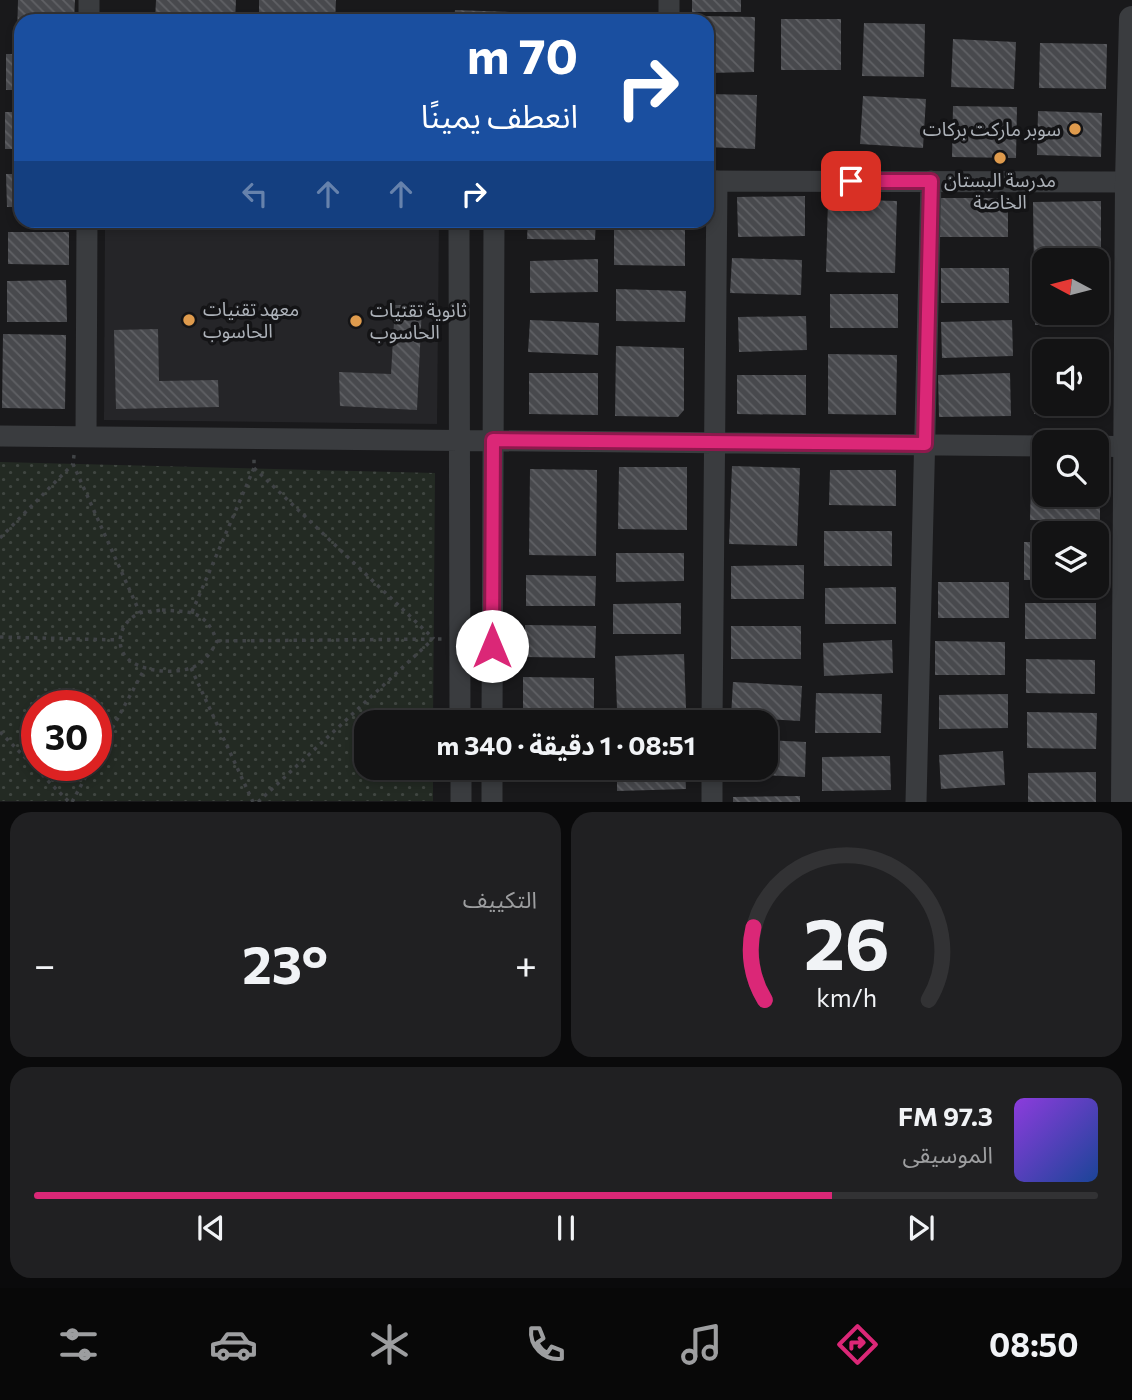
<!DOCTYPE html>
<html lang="ar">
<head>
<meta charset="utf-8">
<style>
	:root { --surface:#131314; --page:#202022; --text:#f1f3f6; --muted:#9d9ea0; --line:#323234; --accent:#db2777 }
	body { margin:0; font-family:Commissioner,"Noto Sans Arabic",sans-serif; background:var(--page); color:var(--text); direction:rtl; height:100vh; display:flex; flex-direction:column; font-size:26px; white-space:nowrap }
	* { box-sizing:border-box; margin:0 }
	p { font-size:23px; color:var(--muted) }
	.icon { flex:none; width:38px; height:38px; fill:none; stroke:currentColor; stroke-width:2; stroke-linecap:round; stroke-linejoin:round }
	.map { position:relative; height:802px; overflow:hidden; direction:ltr }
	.panel { display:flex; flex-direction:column; gap:10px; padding:10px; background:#0a0a0b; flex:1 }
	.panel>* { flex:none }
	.banner { position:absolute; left:14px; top:14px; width:700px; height:214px; border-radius:21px; box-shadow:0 4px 10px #0003,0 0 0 2px var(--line); direction:rtl; background:#1a4fa0; color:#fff; overflow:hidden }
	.needle { width:46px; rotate:277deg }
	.controls { position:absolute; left:1032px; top:248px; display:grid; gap:14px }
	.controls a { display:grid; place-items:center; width:77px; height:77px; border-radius:14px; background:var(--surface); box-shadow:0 4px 10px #0003,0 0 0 2px var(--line); font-size:35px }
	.speed { position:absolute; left:21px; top:690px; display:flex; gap:14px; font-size:35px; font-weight:700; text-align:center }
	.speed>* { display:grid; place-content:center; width:91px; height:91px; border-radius:50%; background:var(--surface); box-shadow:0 4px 10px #0003,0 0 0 2px var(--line); line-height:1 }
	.speed .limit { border:10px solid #d22; background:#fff; color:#111 }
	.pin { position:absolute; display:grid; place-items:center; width:60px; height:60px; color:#fff; margin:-30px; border-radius:14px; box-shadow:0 4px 10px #0006 }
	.me { position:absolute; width:77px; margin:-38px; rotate:0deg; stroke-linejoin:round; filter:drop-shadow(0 0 5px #0008) }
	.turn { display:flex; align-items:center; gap:24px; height:147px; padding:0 21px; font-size:32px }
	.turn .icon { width:91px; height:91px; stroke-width:2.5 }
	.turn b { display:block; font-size:49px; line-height:60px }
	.lanes { display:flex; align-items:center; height:66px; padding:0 21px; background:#0003; justify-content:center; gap:35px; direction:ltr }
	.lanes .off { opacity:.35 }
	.big { font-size:52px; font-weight:700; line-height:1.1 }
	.panel .widget { flex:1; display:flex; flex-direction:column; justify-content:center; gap:10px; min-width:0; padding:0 24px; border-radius:21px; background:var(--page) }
	.panel .dial { align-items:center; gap:0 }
	.dial svg { height:182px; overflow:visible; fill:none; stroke:var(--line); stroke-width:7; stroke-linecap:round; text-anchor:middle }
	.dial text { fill:var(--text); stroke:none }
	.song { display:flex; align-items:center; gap:21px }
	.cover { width:84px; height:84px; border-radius:10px; background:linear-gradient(135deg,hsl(270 70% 55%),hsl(220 70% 35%)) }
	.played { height:7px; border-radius:4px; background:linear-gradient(90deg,var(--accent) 75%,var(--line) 75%) }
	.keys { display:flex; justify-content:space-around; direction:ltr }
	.heat { display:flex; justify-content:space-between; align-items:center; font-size:38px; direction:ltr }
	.panel .tiles { flex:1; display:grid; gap:10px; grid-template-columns:1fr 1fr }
	.widget:last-child { grid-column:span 2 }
	.trip { position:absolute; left:354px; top:710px; width:424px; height:70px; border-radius:21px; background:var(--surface); box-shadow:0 4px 10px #0003,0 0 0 2px var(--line); font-weight:700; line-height:70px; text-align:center; direction:rtl }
	.tab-bar { display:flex; height:112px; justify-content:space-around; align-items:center; background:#080808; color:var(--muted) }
	.tab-bar .icon { width:49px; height:49px }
	.tab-bar .current { color:var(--accent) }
	.tab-bar b { font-size:32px; color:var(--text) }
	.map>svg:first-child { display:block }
</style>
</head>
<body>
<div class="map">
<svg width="1132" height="802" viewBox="0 0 1132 802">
	<defs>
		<pattern id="park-dots" width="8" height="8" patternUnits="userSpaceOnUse" patternTransform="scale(1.75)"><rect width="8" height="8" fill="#232a23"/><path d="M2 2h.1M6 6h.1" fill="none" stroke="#404641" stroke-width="1.8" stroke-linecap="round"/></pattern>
		<pattern id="building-back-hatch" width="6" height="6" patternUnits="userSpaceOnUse" patternTransform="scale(1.75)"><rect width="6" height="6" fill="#48494d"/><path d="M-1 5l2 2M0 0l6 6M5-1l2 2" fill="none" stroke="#606165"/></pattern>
	</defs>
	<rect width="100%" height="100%" fill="#19191b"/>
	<path fill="#252528" d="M 105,221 L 439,221 L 437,424 L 104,420 Z"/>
	<path fill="url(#park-dots)" fill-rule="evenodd" d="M 0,462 L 435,473 L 433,723 L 366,723 L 366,768 L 433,768 L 433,801 L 0,801 ZM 37,705 L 96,705 L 96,765 L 37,765 Z"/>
	<path fill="url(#building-back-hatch)" d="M 18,0 L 75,0 L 74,21 L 21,21 L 21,38 L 17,38 Z
		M 156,0 L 236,0 L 235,21 L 155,21 Z
		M 259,0 L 336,0 L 335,21 L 259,21 Z
		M 692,0 L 741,0 L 741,12 L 692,12 Z
		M 455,10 L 533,13 L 533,21 L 454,21 Z
		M 355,15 L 424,17 L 424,21 L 355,21 Z
		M 558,16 L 639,18 L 639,21 L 558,21 Z
		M 702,16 L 755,17 L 754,72 L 707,73 L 707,21 L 697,21 Z
		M 781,19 L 841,19 L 841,70 L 781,70 Z
		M 864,23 L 925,24 L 924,77 L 862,76 Z
		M 953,39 L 1016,42 L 1014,89 L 951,87 Z
		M 1040,43 L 1107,44 L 1106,89 L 1039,88 Z
		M 6,54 L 21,54 L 21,90 L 6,90 Z
		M 707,94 L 757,95 L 755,149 L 707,147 Z
		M 863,96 L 926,99 L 923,148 L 860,144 Z
		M 953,106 L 1017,107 L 1016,158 L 952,157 Z
		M 1038,111 L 1102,113 L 1101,157 L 1037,155 Z
		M 5,112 L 21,112 L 21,149 L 5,149 Z
		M 6,174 L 21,174 L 21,207 L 7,207 Z
		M 805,196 L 805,236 L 738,237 L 737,197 Z
		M 939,198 L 1008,198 L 1008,237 L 939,237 Z
		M 828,199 L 897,201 L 895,273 L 826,272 Z
		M 1101,201 L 1101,271 L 1097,271 L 1097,261 L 1045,261 L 1045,272 L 1034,272 L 1033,202 Z
		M 528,220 L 596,220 L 595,240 L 527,239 Z
		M 614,220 L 685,220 L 685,266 L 614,265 Z
		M 8,232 L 69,232 L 69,265 L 8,264 Z
		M 732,258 L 802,260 L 801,295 L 730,293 Z
		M 598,259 L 598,292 L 530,293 L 530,261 Z
		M 941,268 L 1009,268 L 1009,303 L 941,303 Z
		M 66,280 L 67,322 L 7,322 L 7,281 Z
		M 1097,287 L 1101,287 L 1102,320 L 1096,325 L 1035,325 L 1035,288 L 1045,288 L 1045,313 L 1097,313 Z
		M 616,289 L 686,291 L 685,322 L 616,321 Z
		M 830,294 L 898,294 L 898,328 L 830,328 Z
		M 395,305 L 422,306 L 417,410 L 340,406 L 339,372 L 391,374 Z
		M 806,316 L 807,350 L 739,352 L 738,317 Z
		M 530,320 L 599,323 L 598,355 L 528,352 Z
		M 1012,320 L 1013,356 L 942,358 L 941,322 Z
		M 158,329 L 159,381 L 218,380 L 219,407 L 116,409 L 114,330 Z
		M 3,334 L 66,335 L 65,409 L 2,408 Z
		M 1101,344 L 1102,412 L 1034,414 L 1033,364 L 1045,364 L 1045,404 L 1097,404 L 1097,352 L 1047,352 L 1046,345 Z
		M 616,346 L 684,348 L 684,410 L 678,417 L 615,416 Z
		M 828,354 L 897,355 L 896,415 L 828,414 Z
		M 529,373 L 598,373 L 598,415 L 529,414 Z
		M 1010,373 L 1011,416 L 939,417 L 938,375 Z
		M 737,375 L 806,375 L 806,415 L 737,414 Z
		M 732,466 L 800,468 L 797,546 L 729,544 Z
		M 619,467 L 687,467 L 687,530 L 618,529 Z
		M 530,469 L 597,470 L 596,556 L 529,555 Z
		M 830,470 L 896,470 L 896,506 L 829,505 Z
		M 1031,481 L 1045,482 L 1045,495 L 1097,495 L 1097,486 L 1100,489 L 1100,521 L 1030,520 Z
		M 824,531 L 892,531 L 892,566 L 824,566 Z
		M 1024,542 L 1045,542 L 1045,580 L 1024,580 Z
		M 616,553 L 684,553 L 684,581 L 616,582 Z
		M 804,565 L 804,599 L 731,599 L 731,566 Z
		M 526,575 L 596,576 L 595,606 L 526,606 Z
		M 938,582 L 1009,582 L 1009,618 L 938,618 Z
		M 896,587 L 896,624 L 825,624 L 825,588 Z
		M 681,603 L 681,634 L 613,634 L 613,604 Z
		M 1025,603 L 1096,603 L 1096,639 L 1025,639 Z
		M 525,625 L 596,626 L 595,658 L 525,657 Z
		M 731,626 L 801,626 L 801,659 L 731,659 Z
		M 892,640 L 893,673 L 824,676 L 823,643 Z
		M 935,641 L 1005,642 L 1005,675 L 935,675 Z
		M 684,654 L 686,708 L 617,709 L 615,656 Z
		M 1026,659 L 1095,660 L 1095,694 L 1026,693 Z
		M 523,677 L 594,678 L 594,713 L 523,712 Z
		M 733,682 L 802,686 L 800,721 L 731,717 Z
		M 816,693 L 882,694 L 881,733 L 815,733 Z
		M 1008,694 L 1008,728 L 939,729 L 939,695 Z
		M 1027,712 L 1097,713 L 1096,749 L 1027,748 Z
		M 765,740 L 806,742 L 805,777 L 737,774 L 737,768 L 765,768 Z
		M 1003,751 L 1005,785 L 941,789 L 939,755 Z
		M 890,756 L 891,790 L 822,791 L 822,757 Z
		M 525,768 L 593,768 L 593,773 L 525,773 Z
		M 617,768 L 685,768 L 686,789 L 617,791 Z
		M 1096,772 L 1096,802 L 1028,802 L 1028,773 Z
		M 800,796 L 800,802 L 733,802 L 733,797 Z"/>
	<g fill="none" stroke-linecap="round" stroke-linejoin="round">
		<path stroke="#404346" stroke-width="3.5" stroke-dasharray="3.5 5" stroke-linecap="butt" d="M 74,455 L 73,464 L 140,613
			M 254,468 L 434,639
			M 0,538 L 73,464
			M 162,610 C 192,612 205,610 217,641 C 212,652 203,664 191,668 C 173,674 141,672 127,658 C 113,643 122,620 140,613 C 147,611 156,611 162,610 Z
			M 192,612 L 254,468 L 254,459
			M 0,637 L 119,640
			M 217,641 L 443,639
			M 191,668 L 253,802
			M 0,732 L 69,802
			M 96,758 L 145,668
			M 72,802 L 92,765
			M 258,802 L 432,640"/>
		<path stroke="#3a3c3f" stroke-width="21" d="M 89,21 L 89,0
			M 669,21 L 669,0
			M 707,181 L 1128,182
			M 459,220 L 460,723
			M 0,436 L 1045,446
			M 86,436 L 87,220
			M 1097,446 L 1132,447
			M 492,723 L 494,220
			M 712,723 L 717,181
			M 461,768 L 461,802
			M 492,802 L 492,768
			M 712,802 L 712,768
			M 916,802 L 931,181"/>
		<path stroke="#3a3c3f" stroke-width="26" d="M 1124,802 L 1128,182 L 1132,19"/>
	</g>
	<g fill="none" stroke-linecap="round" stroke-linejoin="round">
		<defs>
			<path id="route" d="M 492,646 L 493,440 L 925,444 L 931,181 L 851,181"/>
		</defs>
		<use href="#route" stroke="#8e194d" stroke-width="18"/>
		<use href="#route" stroke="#db2777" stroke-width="12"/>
	</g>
	<g fill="#df9b4d" stroke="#141416" stroke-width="2.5">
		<circle cx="1075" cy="129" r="7"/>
		<circle cx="1000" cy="158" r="7"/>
		<circle cx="189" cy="320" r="7"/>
		<circle cx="356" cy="321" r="7"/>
	</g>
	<g text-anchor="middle" stroke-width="7" stroke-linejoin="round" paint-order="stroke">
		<g font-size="19" fill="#adb2b9" stroke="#141416" text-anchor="start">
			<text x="1061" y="136" text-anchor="end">سوبر ماركت بركات</text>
			<text x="1000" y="187" text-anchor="middle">مدرسة البستان<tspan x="1000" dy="22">الخاصة</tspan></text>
			<text x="203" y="316">معهد تقنيات<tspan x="203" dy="22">الحاسوب</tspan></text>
			<text x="370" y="317">ثانوية تقنيات<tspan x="370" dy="22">الحاسوب</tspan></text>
		</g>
	</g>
</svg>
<div class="controls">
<a><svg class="needle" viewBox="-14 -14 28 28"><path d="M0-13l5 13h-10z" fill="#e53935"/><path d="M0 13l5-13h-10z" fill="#9d9ea0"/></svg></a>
<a><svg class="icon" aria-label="sound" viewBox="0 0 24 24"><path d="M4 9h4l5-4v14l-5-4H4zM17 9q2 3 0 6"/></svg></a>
<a><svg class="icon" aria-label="search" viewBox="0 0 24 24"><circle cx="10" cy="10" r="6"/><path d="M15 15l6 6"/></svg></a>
<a><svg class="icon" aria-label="layers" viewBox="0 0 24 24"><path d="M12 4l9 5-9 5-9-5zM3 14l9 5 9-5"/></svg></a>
</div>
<div class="speed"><div class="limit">30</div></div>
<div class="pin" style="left:851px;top:181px;background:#d93025"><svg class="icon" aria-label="arrive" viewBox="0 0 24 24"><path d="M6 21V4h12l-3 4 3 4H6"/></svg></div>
<svg class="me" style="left:492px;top:646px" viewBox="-20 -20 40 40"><circle r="19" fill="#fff"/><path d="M0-13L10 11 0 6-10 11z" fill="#db2777"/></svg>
<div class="trip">08:51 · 1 دقيقة · 340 m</div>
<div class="banner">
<div class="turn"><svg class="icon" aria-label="right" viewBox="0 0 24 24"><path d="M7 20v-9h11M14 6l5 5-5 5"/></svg><div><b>70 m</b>انعطف يمينًا</div></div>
<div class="lanes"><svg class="icon off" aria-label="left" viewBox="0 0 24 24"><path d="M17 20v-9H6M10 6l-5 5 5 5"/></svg><svg class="icon off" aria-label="ahead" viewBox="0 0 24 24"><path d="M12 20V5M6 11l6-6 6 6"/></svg><svg class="icon off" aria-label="ahead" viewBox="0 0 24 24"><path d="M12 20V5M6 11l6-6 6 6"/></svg><svg class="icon" aria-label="right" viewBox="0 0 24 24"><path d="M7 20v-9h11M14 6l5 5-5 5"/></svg></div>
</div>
</div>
<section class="panel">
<div class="tiles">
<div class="widget dial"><svg viewBox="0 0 100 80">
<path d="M14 69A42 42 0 1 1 86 69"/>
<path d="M14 69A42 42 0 0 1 9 37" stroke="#db2777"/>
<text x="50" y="56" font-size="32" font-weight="700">26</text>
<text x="50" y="72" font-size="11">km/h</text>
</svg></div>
<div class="widget"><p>التكييف</p>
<div class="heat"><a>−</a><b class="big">23°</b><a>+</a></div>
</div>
<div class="widget">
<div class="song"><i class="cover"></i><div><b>97.3 FM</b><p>الموسيقى</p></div></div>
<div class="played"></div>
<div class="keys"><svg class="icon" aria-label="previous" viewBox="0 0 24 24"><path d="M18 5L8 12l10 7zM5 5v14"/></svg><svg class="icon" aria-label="pause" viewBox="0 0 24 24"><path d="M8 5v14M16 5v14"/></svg><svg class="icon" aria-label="next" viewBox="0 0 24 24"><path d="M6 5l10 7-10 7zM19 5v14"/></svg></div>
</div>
</div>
</section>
<nav class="tab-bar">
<b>08:50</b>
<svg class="icon current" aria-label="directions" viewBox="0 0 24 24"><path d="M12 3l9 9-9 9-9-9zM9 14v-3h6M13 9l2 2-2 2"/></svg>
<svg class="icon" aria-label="music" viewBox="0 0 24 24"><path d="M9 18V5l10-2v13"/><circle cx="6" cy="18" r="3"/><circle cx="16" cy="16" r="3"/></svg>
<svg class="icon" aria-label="phone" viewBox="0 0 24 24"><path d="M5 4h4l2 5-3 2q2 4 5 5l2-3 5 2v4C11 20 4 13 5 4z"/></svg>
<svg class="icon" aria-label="climate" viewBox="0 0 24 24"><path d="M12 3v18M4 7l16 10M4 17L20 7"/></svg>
<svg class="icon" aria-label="car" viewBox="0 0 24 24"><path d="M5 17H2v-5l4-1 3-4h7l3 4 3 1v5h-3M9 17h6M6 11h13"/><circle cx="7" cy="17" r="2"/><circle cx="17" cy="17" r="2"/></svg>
<svg class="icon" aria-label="filters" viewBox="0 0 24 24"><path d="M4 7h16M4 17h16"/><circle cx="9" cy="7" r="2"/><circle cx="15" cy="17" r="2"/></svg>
</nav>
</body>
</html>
